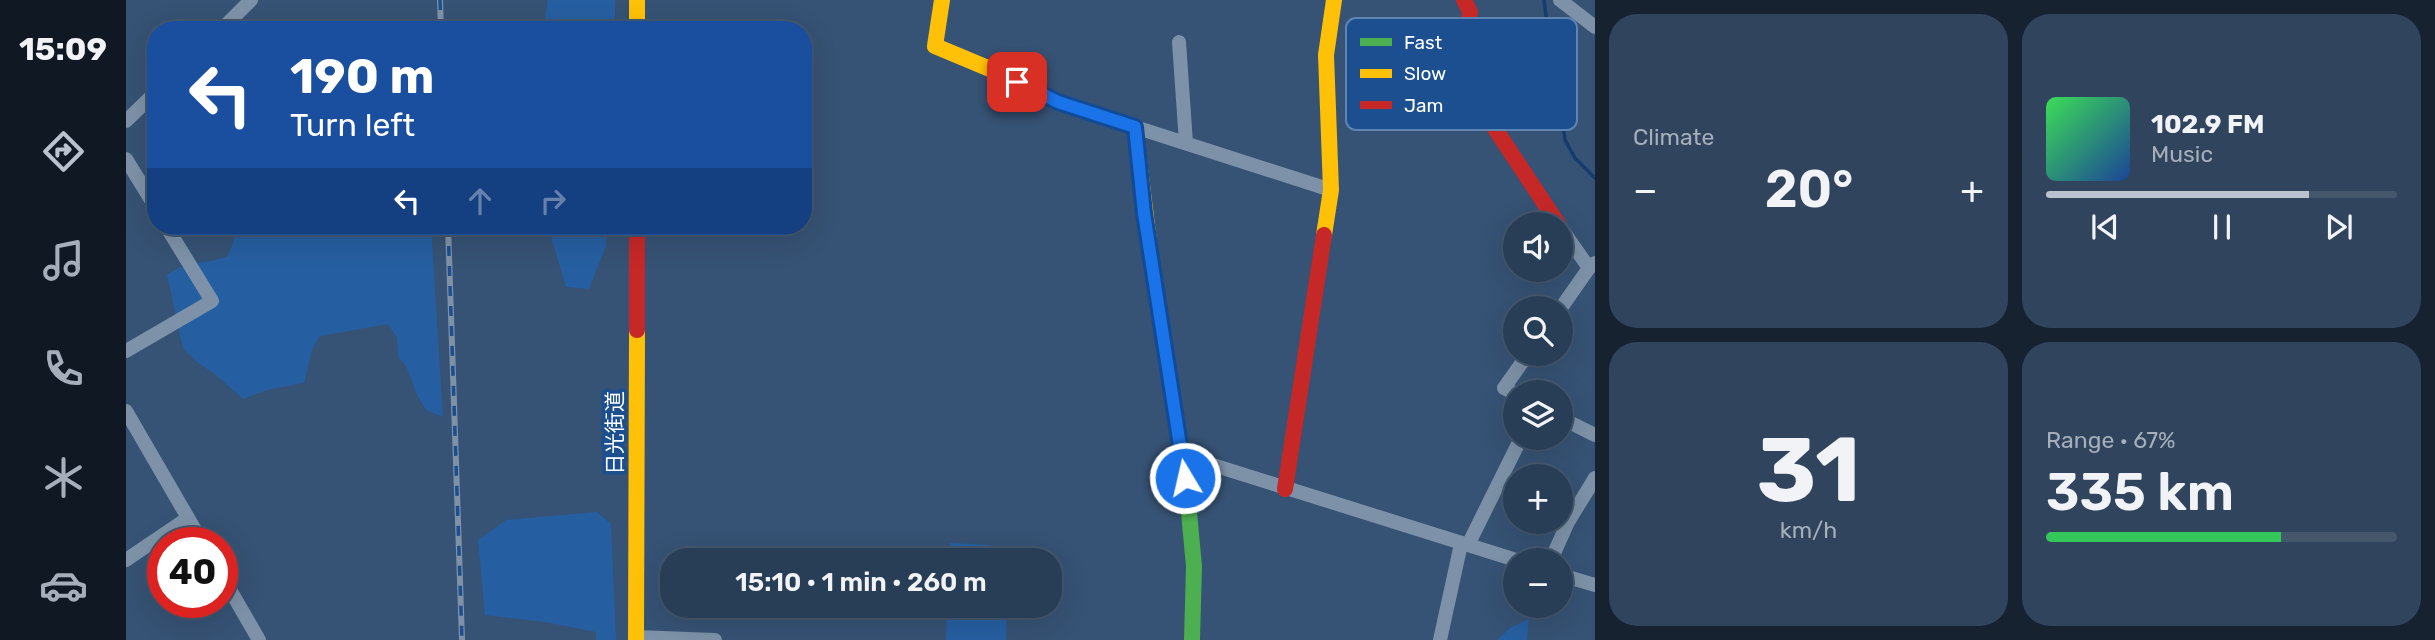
<!DOCTYPE html>
<html lang="en">
<head>
<meta charset="utf-8">
<style>
	:root { --surface:#283e57; --page:#30455d; --text:#f1f3f6; --muted:#a5aeba; --line:#44576d; --accent:#b9c2ce }
	body { margin:0; font-family:Rubik,"Noto Sans JP",sans-serif; background:var(--page); color:var(--text); height:100vh; display:flex; flex-direction:column; font-size:26px; white-space:nowrap }
	* { box-sizing:border-box; margin:0 }
	p { font-size:23px; color:var(--muted) }
	.icon { flex:none; width:38px; height:38px; fill:none; stroke:currentColor; stroke-width:2; stroke-linecap:round; stroke-linejoin:round }
	.map { position:relative; flex:1; overflow:hidden }
	.details { display:flex; flex-direction:column; gap:14px; padding:14px; background:#162230; width:840px }
	.details>* { flex:none }
	.guide { position:absolute; left:21px; top:21px; width:665px; height:214px; border-radius:28px; box-shadow:0 7px 28px #0002,0 0 0 2px var(--line); background:#1a4fa0; color:#fff; overflow:hidden }
	.tools { position:absolute; left:1377px; top:212px; display:grid; gap:14px }
	.tools a { display:grid; place-items:center; width:70px; height:70px; border-radius:50%; background:var(--surface); box-shadow:0 7px 28px #0002,0 0 0 2px var(--line); font-size:35px }
	.speed { position:absolute; left:21px; top:527px; display:flex; gap:14px; font-size:35px; font-weight:700; text-align:center }
	.speed>* { display:grid; place-content:center; width:91px; height:91px; border-radius:50%; background:var(--surface); box-shadow:0 7px 28px #0002,0 0 0 2px var(--line); line-height:1 }
	.speed .limit { border:10px solid #d22; background:#fff; color:#111 }
	.pin { position:absolute; display:grid; place-items:center; width:60px; height:60px; color:#fff; margin:-30px; border-radius:14px; box-shadow:0 4px 10px #0006 }
	.me { position:absolute; width:77px; margin:-38px; rotate:351deg; stroke-linejoin:round; filter:drop-shadow(0 0 5px #0008) }
	.turn { display:flex; align-items:center; gap:24px; height:147px; padding:0 28px; font-size:32px }
	.turn .icon { width:91px; height:91px; stroke-width:2.5 }
	.turn b { display:block; font-size:49px; line-height:60px }
	.lanes { display:flex; align-items:center; height:66px; padding:0 28px; background:#0003; justify-content:center; gap:35px; direction:ltr }
	.lanes .off { opacity:.35 }
	.big { font-size:52px; font-weight:600; line-height:1.1 }
	.details .tile { flex:1; display:flex; flex-direction:column; justify-content:center; gap:10px; min-width:0; padding:0 24px; border-radius:28px; background:var(--page) }
	.details .dial { align-items:center; gap:0 }
	.dial b { font-size:91px; line-height:1 }
	.song { display:flex; align-items:center; gap:21px }
	.cover { width:84px; height:84px; border-radius:10px; background:linear-gradient(135deg,hsl(130 70% 55%),hsl(220 70% 35%)) }
	.played { height:7px; border-radius:4px; background:linear-gradient(90deg,var(--accent) 75%,var(--line) 75%) }
	.keys { display:flex; justify-content:space-around; direction:ltr }
	.heat { display:flex; justify-content:space-between; align-items:center; font-size:38px; direction:ltr }
	.charge { height:10px; border-radius:5px; background:linear-gradient(90deg,#34c759 67%,var(--line) 0) }
	.details .tiles { flex:1; display:grid; gap:14px; grid-template-columns:repeat(2,1fr) }
	.trip { position:absolute; left:534px; top:548px; width:402px; height:70px; border-radius:28px; background:var(--surface); box-shadow:0 7px 28px #0002,0 0 0 2px var(--line); font-weight:600; line-height:70px; text-align:center }
	main { display:flex; flex:1; min-height:0 }
	.tab-bar { display:flex; flex-direction:column; width:126px; justify-content:space-around; align-items:center; background:#101923; color:var(--muted) }
	.tab-bar .icon { width:49px; height:49px }
	.tab-bar .current { color:var(--accent) }
	.tab-bar b { font-size:32px; color:var(--text) }
	.map>svg:first-child { display:block }
</style>
</head>
<body>
<main>
<nav class="tab-bar">
<b>15:09</b>
<svg class="icon current" aria-label="directions" viewBox="0 0 24 24"><path d="M12 3l9 9-9 9-9-9zM9 14v-3h6M13 9l2 2-2 2"/></svg>
<svg class="icon" aria-label="music" viewBox="0 0 24 24"><path d="M9 18V5l10-2v13"/><circle cx="6" cy="18" r="3"/><circle cx="16" cy="16" r="3"/></svg>
<svg class="icon" aria-label="phone" viewBox="0 0 24 24"><path d="M5 4h4l2 5-3 2q2 4 5 5l2-3 5 2v4C11 20 4 13 5 4z"/></svg>
<svg class="icon" aria-label="climate" viewBox="0 0 24 24"><path d="M12 3v18M4 7l16 10M4 17L20 7"/></svg>
<svg class="icon" aria-label="car" viewBox="0 0 24 24"><path d="M5 17H2v-5l4-1 3-4h7l3 4 3 1v5h-3M9 17h6M6 11h13"/><circle cx="7" cy="17" r="2"/><circle cx="17" cy="17" r="2"/></svg>
</nav>
<div class="map">
<svg width="1469" height="640" viewBox="0 0 1469 640">
	<rect width="100%" height="100%" fill="#365274"/>
	<path fill="#265fa1" d="M 422,0 L 489,0 L 489,30 L 420,30 L 419,18 Z
		M 113,226 L 168,226 L 215,235 L 228,226 L 305,226 L 317,417 L 300,410 L 291,395 L 280,366 L 272,356 L 271,338 L 262,324 L 194,336 L 186,350 L 178,383 L 141,390 L 117,399 L 89,374 L 72,363 L 57,348 L 41,275 C 59,261 81,264 102,256 Z
		M 428,226 L 480,226 L 480,246 L 463,289 L 440,287 L 424,233 Z
		M 471,512 L 485,524 L 490,640 L 470,640 L 470,632 L 419,622 L 359,615 L 352,540 L 380,520 Z
		M 824,543 L 864,545 L 873,556 L 873,560 L 823,560 Z
		M 821,606 L 881,606 L 880,640 L 820,640 Z
		M 1403,619 L 1401,640 L 1371,640 L 1384,628 Z"/>
	<g fill="none" stroke-linecap="round" stroke-linejoin="round">
		<path stroke="#153c6e" stroke-width="3.5" d="M 1418,0 L 1422,31 L 1433,61 L 1435,112 L 1439,140 L 1449,158 L 1469,178"/>
		<path stroke="#7d92a8" stroke-width="14" d="M 1434,0 L 1469,27
			M 95,30 L 125,0
			M 1053,42 L 1060,143
			M 0,121 L 30,92
			M 1009,127 L 1205,190
			M 0,159 L 30,208
			M 1435,228 L 1463,268
			M 1435,308 L 1463,268 L 1469,263
			M 0,351 L 86,301 L 40,226
			M 1390,394 L 1378,388 L 1402,354
			M 0,411 L 76,542
			M 1435,418 L 1469,435
			M 1055,455 L 1390,560
			M 1342,545 L 1395,438
			M 0,560 L 62,518
			M 1425,560 L 1442,522 L 1469,478
			M 1435,575 L 1469,585
			M 96,576 L 133,640
			M 510,637 L 589,640
			M 1314,640 L 1335,544"/>
		<path stroke="#4caf50" stroke-width="16" d="M 1025,258 L 1062,502 L 1068,566 L 1066,640"/>
		<path stroke="#ffc107" stroke-width="16" d="M 511,0 L 511,30
			M 816,0 L 809,46 L 876,74 L 932,102 L 1009,127 L 1025,258
			M 1198,235 L 1205,190 L 1200,55 L 1208,0
			M 510,640 L 511,330"/>
		<path stroke="#c62828" stroke-width="16" d="M 1338,0 L 1344,12 L 1335,77 L 1432,224
			M 511,330 L 511,226
			M 1159,489 L 1198,235"/>
		<defs>
			<path id="rail" d="M 314,0 L 315,30
				M 322,226 L 336,640"/>
		</defs>
		<use href="#rail" stroke="#7e92a7" stroke-width="6"/>
		<use href="#rail" stroke="#1b4f8f" stroke-width="3.5" stroke-dasharray="10" stroke-linecap="butt"/>
	</g>
	<g fill="none" stroke-linecap="round" stroke-linejoin="round">
		<defs>
			<path id="route" d="M 891,82 L 932,102 L 1009,127 L 1018,213 L 1059,478"/>
		</defs>
		<use href="#route" stroke="#114b97" stroke-width="18"/>
		<use href="#route" stroke="#1a73e8" stroke-width="12"/>
	</g>
	<g text-anchor="middle" stroke-width="7" stroke-linejoin="round" paint-order="stroke">
		<g font-size="21" fill="#fff" stroke="#1b4f8f">
			<text transform="translate(489 433) rotate(-90)" y="7">日光街道</text>
		</g>
	</g>
	<rect x="1220" y="18" width="231" height="112" rx="10" fill="#1b4f8f" stroke="#5f84b1" stroke-width="2"/>
	<rect x="1234" y="38" width="32" height="8" fill="#4caf50"/>
	<rect x="1234" y="69" width="32" height="9" fill="#ffc107"/>
	<rect x="1234" y="101" width="32" height="8" fill="#c62828"/>
	<g font-size="19" fill="#fff">
		<text x="1278" y="49">Fast</text>
		<text x="1278" y="80">Slow</text>
		<text x="1278" y="112">Jam</text>
	</g>
</svg>
<div class="tools">
<a><svg class="icon" aria-label="sound" viewBox="0 0 24 24"><path d="M4 9h4l5-4v14l-5-4H4zM17 9q2 3 0 6"/></svg></a>
<a><svg class="icon" aria-label="search" viewBox="0 0 24 24"><circle cx="10" cy="10" r="6"/><path d="M15 15l6 6"/></svg></a>
<a><svg class="icon" aria-label="layers" viewBox="0 0 24 24"><path d="M12 4l9 5-9 5-9-5zM3 14l9 5 9-5"/></svg></a>
<a>+</a>
<a>−</a>
</div>
<div class="speed"><div class="limit">40</div></div>
<div class="pin" style="left:891px;top:82px;background:#d93025"><svg class="icon" aria-label="arrive" viewBox="0 0 24 24"><path d="M6 21V4h12l-3 4 3 4H6"/></svg></div>
<svg class="me" style="left:1059px;top:478px" viewBox="-20 -20 40 40"><circle r="17" fill="#1a73e8" stroke="#fff" stroke-width="3"/><path d="M0-11L8 9 0 5-8 9z" fill="#fff"/></svg>
<div class="trip">15:10 · 1 min · 260 m</div>
<div class="guide">
<div class="turn"><svg class="icon" aria-label="left" viewBox="0 0 24 24"><path d="M17 20v-9H6M10 6l-5 5 5 5"/></svg><div><b>190 m</b>Turn left</div></div>
<div class="lanes"><svg class="icon" aria-label="left" viewBox="0 0 24 24"><path d="M17 20v-9H6M10 6l-5 5 5 5"/></svg><svg class="icon off" aria-label="ahead" viewBox="0 0 24 24"><path d="M12 20V5M6 11l6-6 6 6"/></svg><svg class="icon off" aria-label="right" viewBox="0 0 24 24"><path d="M7 20v-9h11M14 6l5 5-5 5"/></svg></div>
</div>
</div>
<section class="details">
<div class="tiles">
<div class="tile"><p>Climate</p>
<div class="heat"><a>−</a><b class="big">20°</b><a>+</a></div>
</div>
<div class="tile">
<div class="song"><i class="cover"></i><div><b>102.9 FM</b><p>Music</p></div></div>
<div class="played"></div>
<div class="keys"><svg class="icon" aria-label="previous" viewBox="0 0 24 24"><path d="M18 5L8 12l10 7zM5 5v14"/></svg><svg class="icon" aria-label="pause" viewBox="0 0 24 24"><path d="M8 5v14M16 5v14"/></svg><svg class="icon" aria-label="next" viewBox="0 0 24 24"><path d="M6 5l10 7-10 7zM19 5v14"/></svg></div>
</div>
<div class="tile dial"><b>31</b><p>km/h</p></div>
<div class="tile"><p>Range · 67%</p><b class="big">335 km</b><div class="charge"></div></div>
</div>
</section>
</main>
</body>
</html>
